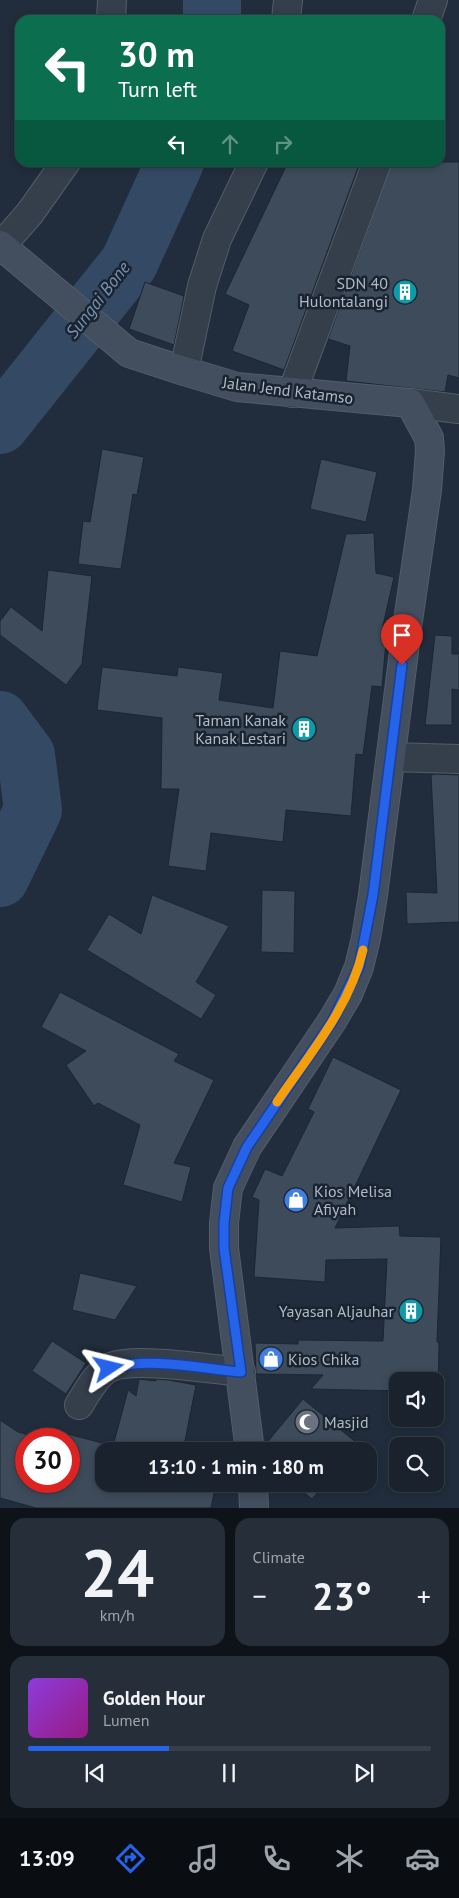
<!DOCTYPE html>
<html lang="en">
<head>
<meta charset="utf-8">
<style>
	:root { --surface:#19222d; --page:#262f39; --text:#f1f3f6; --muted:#9fa4aa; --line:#373f49; --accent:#2563eb }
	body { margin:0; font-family:"PT Sans",sans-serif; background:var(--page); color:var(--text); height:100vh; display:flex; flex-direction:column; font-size:19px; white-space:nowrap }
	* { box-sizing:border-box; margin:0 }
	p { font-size:16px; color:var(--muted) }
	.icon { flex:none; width:28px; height:28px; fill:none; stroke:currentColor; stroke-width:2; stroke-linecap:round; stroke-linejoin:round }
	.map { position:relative; height:1508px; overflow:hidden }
	.details { display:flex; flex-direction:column; gap:10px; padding:10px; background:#0e1319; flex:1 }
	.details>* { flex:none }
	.top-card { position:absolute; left:15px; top:15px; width:430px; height:152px; border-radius:15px; box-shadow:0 2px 8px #0003,0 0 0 1px var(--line); background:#0b6e4f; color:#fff; overflow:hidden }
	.fabs { position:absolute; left:389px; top:1372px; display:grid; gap:10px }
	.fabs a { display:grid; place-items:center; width:55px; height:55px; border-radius:10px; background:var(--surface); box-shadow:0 2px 8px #0003,0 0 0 1px var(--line); font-size:25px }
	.speed { position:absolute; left:15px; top:1428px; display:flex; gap:10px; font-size:25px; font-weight:700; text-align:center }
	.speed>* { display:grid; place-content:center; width:65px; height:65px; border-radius:50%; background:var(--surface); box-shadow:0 2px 8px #0003,0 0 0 1px var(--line); line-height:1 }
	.speed .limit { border:8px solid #d22; background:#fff; color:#111 }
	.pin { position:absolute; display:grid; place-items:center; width:42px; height:42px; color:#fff; margin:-51px -21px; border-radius:50% 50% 50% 0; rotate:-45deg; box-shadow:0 0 5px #0007 }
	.pin .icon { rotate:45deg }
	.me { position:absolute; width:55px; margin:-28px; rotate:80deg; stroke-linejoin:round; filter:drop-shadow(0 0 4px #0008) }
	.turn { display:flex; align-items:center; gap:18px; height:105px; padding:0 20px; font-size:22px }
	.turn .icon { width:65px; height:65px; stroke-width:2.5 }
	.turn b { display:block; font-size:35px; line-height:42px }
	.lanes { display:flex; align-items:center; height:48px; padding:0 20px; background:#0003; justify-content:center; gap:25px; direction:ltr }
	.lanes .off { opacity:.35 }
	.big { font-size:38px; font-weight:600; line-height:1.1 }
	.details .widget { flex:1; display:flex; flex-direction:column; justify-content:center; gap:8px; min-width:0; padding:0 18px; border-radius:15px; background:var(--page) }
	.details .dial { align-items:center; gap:0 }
	.dial b { font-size:65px; line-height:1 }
	.song { display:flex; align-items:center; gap:15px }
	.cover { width:60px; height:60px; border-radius:8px; background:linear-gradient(135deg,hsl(270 70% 55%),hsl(310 70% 35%)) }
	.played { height:5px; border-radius:2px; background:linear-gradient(90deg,var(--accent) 35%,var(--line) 35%) }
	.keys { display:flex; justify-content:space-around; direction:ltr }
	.heat { display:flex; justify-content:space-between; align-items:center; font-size:28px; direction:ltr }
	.details .tiles { flex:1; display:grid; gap:10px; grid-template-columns:1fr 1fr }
	.widget:last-child { grid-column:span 2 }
	.trip { position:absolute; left:95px; top:1442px; width:282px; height:50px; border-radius:15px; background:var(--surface); box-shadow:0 2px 8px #0003,0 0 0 1px var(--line); font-weight:600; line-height:50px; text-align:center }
	.menu { display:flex; height:80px; justify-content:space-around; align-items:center; background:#0a0e12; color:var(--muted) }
	.menu .icon { width:35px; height:35px }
	.menu .on { color:var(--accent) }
	.menu b { font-size:22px; color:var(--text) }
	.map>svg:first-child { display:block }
</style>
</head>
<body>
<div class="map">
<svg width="459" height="1508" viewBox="0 0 459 1508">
	<rect width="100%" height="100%" fill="#212d3c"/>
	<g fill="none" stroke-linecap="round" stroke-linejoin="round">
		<path stroke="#344964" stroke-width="58" d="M 212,0 L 212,20
			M 0,425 L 129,263 L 175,162
			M 0,720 L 26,755 L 33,810 L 0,878"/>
	</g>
	<path fill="#3d4b5b" stroke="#1c2633" d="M 288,162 L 360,162 L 284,370 L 232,351 L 249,305 L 225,294 Z
		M 392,162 L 459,162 L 459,378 L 448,375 L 445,392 L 346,381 L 350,346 L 328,339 Z
		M 145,282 L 184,296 L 174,345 L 129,329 Z
		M 102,449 L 144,457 L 137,495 L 133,494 L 121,569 L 78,564 L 83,521 L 90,522 Z
		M 321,459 L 377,472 L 366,522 L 310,509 Z
		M 374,533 L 376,573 L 394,577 L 382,630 L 387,630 L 382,687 L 372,686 L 363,755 L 356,754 L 351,816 L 286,810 L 283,842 L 211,833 L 206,871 L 168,866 L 179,789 L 161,789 L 162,718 L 97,710 L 102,667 L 177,676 L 178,667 L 223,673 L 219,700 L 273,708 L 280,651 L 317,656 L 346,534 Z
		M 48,570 L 92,576 L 82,664 L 66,685 L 0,635 L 0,621 L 11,607 L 42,631 Z
		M 435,635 L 452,636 L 452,654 L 459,654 L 459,690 L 452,689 L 452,725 L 425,725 Z
		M 435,774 L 459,775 L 459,922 L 407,924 L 406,892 L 437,893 L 431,775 Z
		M 262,890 L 295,891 L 294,953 L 261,952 Z
		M 152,895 L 229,926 L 196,982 L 216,995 L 201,1019 L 87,950 L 109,914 L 141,934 Z
		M 60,992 L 179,1054 L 174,1061 L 214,1080 L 174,1163 L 191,1167 L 182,1202 L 123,1185 L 140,1125 L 98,1103 L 94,1106 L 66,1065 L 86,1051 L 41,1027 Z
		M 333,1057 L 401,1090 L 335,1228 L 399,1226 L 400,1236 L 441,1237 L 437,1342 L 439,1342 L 438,1391 L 435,1391 L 435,1381 L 398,1381 L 398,1391 L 311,1389 L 323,1375 L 256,1374 L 255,1343 L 298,1344 L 298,1340 L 383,1341 L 387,1259 L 326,1260 L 325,1282 L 254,1277 L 259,1200 L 252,1197 L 265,1169 L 282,1176 L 314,1112 L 308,1109 Z
		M 80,1273 L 137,1286 L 115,1320 L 72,1310 Z
		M 52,1341 L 86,1363 L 66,1394 L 32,1371 Z
		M 139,1379 L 156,1381 L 156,1379 L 168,1380 L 196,1385 L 183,1451 L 104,1451 L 104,1484 L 216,1484 L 211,1508 L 36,1508 L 0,1498 L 0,1420 L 18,1432 L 44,1439 L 26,1439 L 26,1481 L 69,1481 L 68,1434 L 113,1446 L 128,1390 L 136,1396 Z
		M 303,1399 L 358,1444 L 352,1451 L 265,1451 L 265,1445 Z
		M 294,1484 L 325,1484 L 312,1499 Z"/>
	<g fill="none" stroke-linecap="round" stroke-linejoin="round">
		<defs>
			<path id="street" d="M 111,20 L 112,0
				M 286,20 L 288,0
				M 426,20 L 433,0
				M 1,246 L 30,213 L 66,162
				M 184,371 L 202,286 L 217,239 L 254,162
				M 292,393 L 377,162
				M 410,403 L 459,409
				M 391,757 L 459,759
				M 79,1405 C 87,1393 96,1373 111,1367 C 136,1357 211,1369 241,1372"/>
			<path id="secondary" d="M 0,245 L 129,353 L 184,371 L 237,387 L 410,403 L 429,438 L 430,451 L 427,490 L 407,628 L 373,895 L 366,938 L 359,967 L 348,994 L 332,1021 L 247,1147 L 228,1188 L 224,1223 L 224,1248 L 250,1451
				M 253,1484 L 254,1508"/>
		</defs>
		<use href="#street" stroke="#535d6a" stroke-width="30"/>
		<use href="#secondary" stroke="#535d6a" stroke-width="30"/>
		<use href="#street" stroke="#353f4c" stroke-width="28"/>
		<use href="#secondary" stroke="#434e5f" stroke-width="28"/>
	</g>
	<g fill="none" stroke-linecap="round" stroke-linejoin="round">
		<defs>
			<path id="route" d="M 109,1368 C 151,1357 198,1368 241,1372 L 224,1248 L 224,1223 L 228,1188 L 247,1147 L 332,1022 L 359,967 L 373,895 L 402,665"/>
		</defs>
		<use href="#route" stroke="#184099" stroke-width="12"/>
		<use href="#route" stroke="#2563eb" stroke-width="9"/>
		<path stroke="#f59e0b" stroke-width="9" d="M 277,1102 C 309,1055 350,1007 363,950"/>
	</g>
	<defs>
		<symbol id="building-disc" viewBox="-11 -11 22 22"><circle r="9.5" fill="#0f9aa8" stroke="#1a2431"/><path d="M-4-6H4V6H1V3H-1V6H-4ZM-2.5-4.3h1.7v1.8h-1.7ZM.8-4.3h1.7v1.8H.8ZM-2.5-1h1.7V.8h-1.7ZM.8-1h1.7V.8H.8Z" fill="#fff"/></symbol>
		<symbol id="shop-disc" viewBox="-11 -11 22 22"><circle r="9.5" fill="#3f7fe0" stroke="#1a2431"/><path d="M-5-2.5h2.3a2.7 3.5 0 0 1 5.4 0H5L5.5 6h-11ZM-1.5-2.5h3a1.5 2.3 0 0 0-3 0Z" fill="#fff"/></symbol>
		<symbol id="mosque-disc" viewBox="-11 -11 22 22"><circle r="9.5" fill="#6b7280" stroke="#1a2431"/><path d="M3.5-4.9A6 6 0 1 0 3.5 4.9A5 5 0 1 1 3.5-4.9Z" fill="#fff"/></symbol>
	</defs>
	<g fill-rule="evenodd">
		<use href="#building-disc" x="391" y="278" width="28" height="28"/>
		<use href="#building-disc" x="290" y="715" width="28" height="28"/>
		<use href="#shop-disc" x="282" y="1186" width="28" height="28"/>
		<use href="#building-disc" x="397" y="1297" width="28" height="28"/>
		<use href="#shop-disc" x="257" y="1345" width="28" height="28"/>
		<use href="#mosque-disc" x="293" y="1408" width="28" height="28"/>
	</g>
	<g text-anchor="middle" stroke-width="5" stroke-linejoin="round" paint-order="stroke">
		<g font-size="16" fill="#b0bac8" stroke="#1a2431" text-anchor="end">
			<text x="388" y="289">SDN 40<tspan x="388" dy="18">Hulontalangi</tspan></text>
			<text x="286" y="726">Taman Kanak<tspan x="286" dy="18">Kanak Lestari</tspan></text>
			<text x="314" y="1197" text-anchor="start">Kios Melisa<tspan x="314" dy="18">Afiyah</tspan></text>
			<text x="394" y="1317">Yayasan Aljauhar</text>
			<text x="288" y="1365" text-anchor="start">Kios Chika</text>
			<text x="324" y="1428" text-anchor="start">Masjid</text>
		</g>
		<g font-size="16" fill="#b0bac8" stroke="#1a2431">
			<text transform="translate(288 390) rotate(7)" y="6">Jalan Jend Katamso</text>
		</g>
		<g font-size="18" font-style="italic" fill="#7691b2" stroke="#1a2431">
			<text transform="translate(98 300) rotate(-52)" y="6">Sungai Bone</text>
		</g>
	</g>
</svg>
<div class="fabs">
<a><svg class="icon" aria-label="sound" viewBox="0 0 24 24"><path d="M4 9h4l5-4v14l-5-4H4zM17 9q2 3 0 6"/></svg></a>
<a><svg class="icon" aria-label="search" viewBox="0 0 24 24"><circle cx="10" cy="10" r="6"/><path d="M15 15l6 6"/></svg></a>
</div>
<div class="speed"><div class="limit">30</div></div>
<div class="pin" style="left:402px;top:665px;background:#d93025"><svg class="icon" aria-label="arrive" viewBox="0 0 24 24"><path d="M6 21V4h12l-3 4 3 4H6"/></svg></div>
<svg class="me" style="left:109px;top:1368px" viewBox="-20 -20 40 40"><path d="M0-17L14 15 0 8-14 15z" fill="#2563eb" stroke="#fff" stroke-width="4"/></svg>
<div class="trip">13:10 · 1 min · 180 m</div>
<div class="top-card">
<div class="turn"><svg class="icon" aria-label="left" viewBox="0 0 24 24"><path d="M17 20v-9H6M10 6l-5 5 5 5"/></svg><div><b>30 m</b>Turn left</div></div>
<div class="lanes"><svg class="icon" aria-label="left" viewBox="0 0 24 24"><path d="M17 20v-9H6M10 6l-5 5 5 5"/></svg><svg class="icon off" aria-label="ahead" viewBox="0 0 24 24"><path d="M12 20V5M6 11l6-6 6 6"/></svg><svg class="icon off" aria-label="right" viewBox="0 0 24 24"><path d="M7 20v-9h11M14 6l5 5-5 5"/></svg></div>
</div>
</div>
<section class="details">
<div class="tiles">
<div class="widget dial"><b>24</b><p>km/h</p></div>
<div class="widget"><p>Climate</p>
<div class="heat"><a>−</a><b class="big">23°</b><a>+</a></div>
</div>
<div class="widget">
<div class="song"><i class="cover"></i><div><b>Golden Hour</b><p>Lumen</p></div></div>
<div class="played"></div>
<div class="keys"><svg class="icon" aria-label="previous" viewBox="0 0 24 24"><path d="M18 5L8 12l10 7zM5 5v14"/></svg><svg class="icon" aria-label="pause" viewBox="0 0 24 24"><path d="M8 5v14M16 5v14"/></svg><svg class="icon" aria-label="next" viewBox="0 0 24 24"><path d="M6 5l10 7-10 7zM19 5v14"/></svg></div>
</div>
</div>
</section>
<nav class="menu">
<b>13:09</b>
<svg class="icon on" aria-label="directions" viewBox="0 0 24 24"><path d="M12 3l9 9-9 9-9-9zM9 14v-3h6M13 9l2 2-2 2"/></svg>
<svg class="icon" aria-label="music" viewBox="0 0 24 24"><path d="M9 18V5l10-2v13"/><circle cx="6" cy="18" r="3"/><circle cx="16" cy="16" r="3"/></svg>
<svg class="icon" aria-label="phone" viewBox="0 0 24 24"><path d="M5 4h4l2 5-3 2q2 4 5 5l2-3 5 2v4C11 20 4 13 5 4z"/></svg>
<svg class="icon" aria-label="climate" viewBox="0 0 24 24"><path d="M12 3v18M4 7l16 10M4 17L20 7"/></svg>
<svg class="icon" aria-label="car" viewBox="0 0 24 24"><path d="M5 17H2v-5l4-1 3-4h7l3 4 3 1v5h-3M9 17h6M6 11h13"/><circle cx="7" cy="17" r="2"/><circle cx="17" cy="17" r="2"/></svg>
</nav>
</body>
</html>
